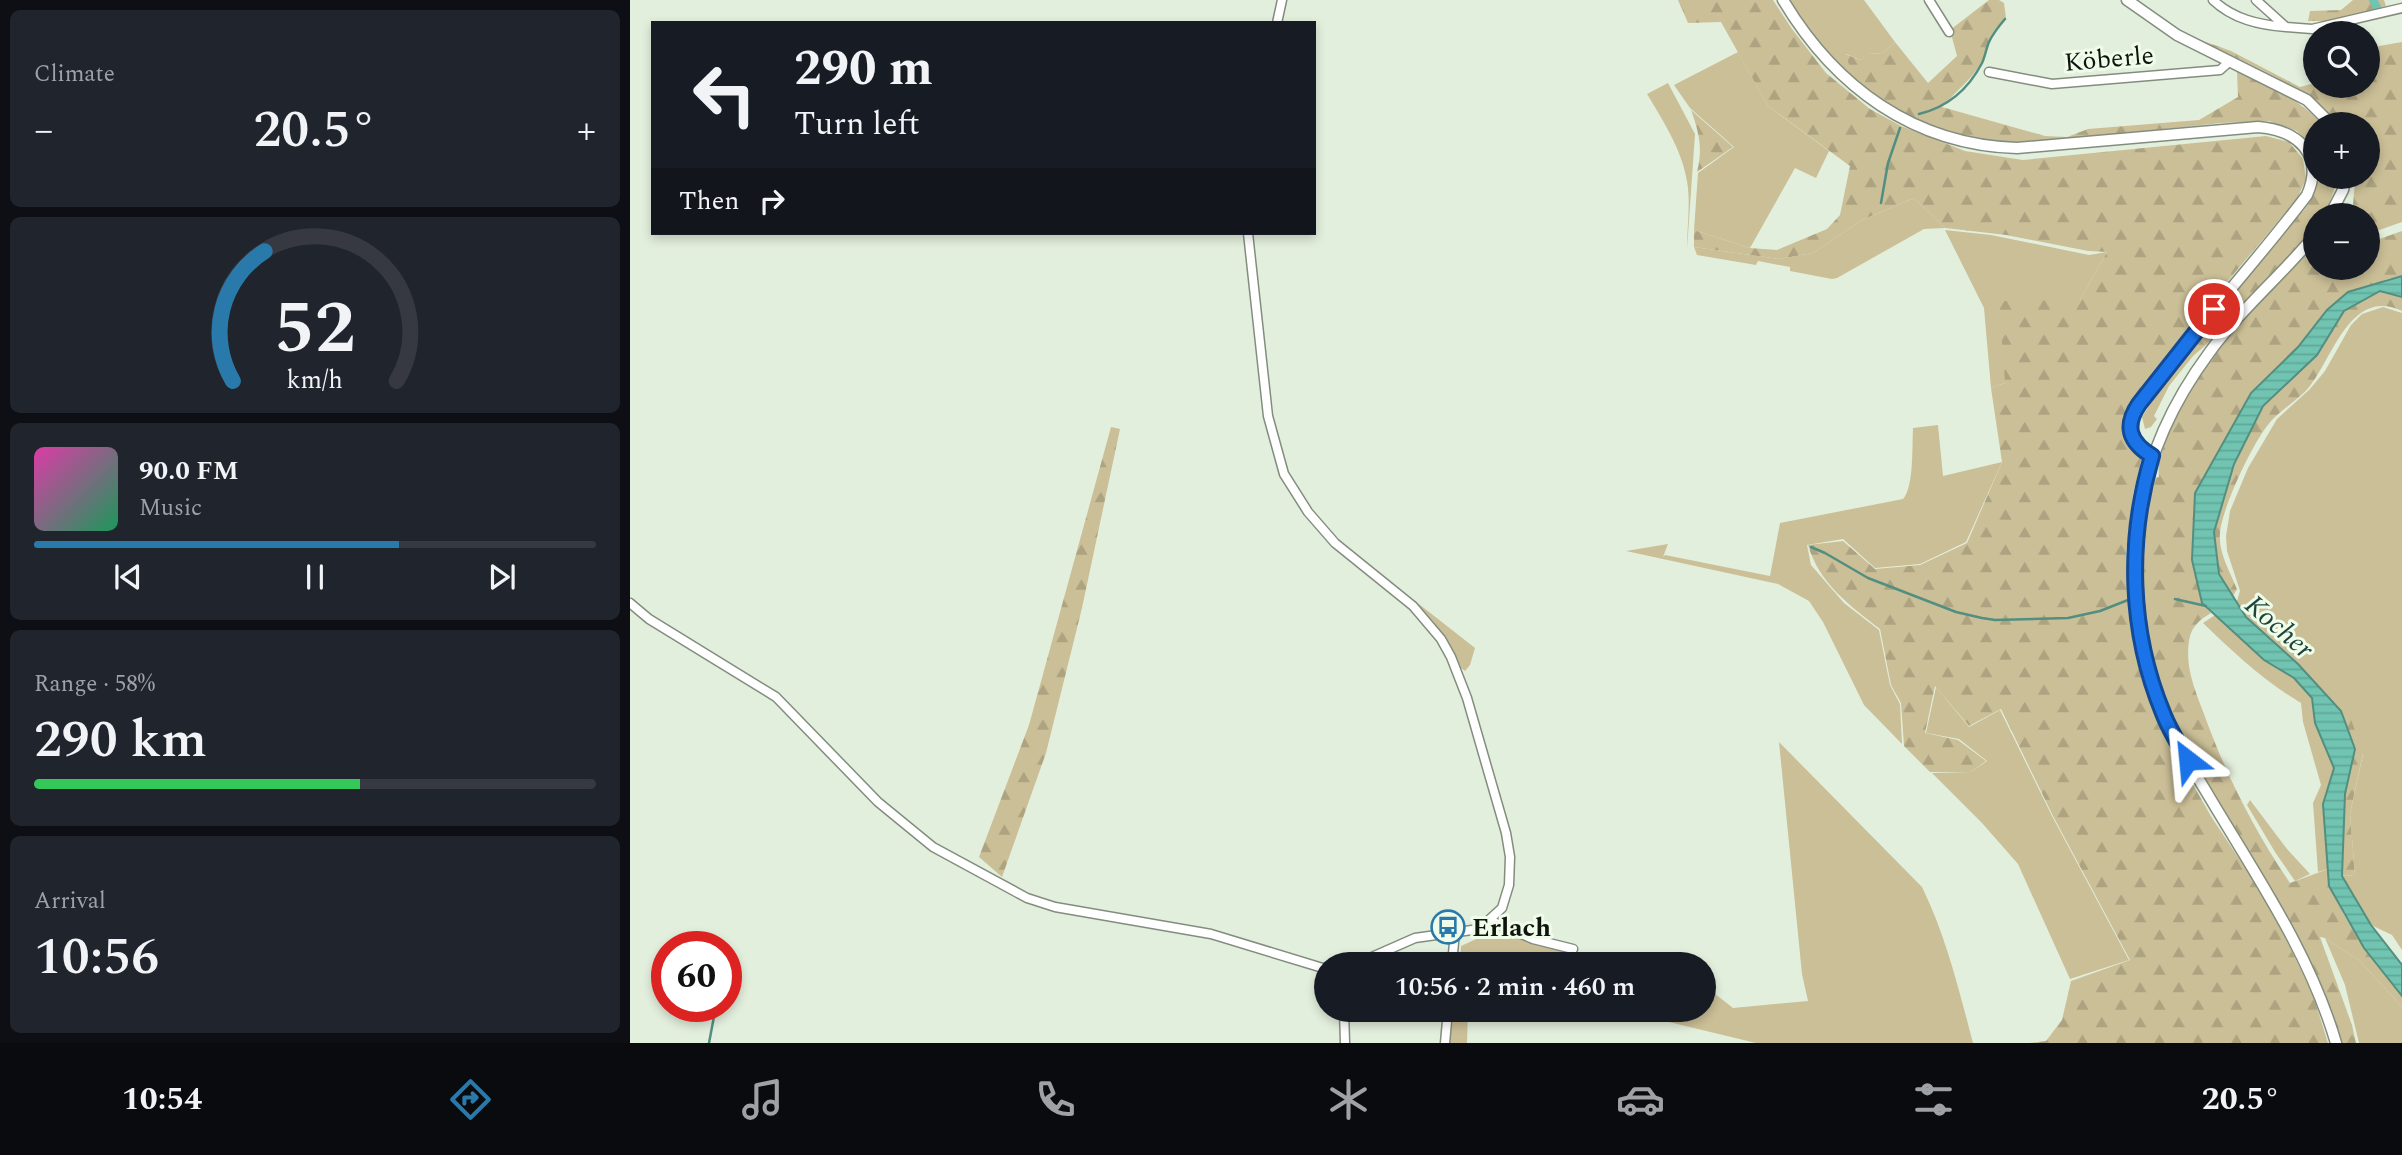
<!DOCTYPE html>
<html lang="en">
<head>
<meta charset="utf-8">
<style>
	:root { --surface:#171b24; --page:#20242c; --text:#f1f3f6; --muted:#9ea1a6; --line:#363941; --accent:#297aab }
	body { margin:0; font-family:Spectral,serif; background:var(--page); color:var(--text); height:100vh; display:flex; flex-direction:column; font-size:26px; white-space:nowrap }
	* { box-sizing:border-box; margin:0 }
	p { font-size:23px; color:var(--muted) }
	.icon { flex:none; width:38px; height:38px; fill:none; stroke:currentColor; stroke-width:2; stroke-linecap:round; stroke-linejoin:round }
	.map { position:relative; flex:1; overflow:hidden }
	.panel { display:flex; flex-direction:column; gap:10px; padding:10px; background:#0d0f14; width:630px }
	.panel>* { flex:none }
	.banner { position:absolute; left:21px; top:21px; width:665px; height:214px; border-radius:0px; box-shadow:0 4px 10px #0003; background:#171b24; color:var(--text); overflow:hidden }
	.buttons { position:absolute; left:1673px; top:21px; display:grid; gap:14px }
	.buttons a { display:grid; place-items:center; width:77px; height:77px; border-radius:50%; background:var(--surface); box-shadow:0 4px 10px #0003; font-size:35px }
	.speed { position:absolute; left:21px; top:931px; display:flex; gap:14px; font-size:35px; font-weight:700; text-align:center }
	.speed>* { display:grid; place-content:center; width:91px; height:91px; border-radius:50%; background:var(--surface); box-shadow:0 4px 10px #0003; line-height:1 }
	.speed .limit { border:10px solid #d22; background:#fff; color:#111 }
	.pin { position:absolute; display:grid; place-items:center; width:60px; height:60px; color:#fff; margin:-30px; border:4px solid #fff; border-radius:50%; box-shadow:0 2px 7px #0007 }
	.me { position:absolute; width:77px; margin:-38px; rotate:331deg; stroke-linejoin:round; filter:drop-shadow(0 0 5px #0008) }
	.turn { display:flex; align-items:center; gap:24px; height:147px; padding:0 28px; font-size:32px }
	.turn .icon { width:91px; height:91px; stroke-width:2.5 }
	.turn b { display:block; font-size:49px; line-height:60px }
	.then { display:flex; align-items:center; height:66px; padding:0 28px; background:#0003; gap:14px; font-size:26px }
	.big { font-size:52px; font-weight:600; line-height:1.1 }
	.panel .tile { flex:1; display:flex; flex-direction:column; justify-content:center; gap:10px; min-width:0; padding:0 24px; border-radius:10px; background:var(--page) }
	.panel .dial { align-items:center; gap:0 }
	.dial svg { height:182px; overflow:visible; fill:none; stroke:var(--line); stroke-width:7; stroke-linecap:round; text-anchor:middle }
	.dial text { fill:var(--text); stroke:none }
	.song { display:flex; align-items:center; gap:21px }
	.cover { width:84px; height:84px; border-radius:10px; background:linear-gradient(135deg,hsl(320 70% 55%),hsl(150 70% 35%)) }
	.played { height:7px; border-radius:4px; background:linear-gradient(90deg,var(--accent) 65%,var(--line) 65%) }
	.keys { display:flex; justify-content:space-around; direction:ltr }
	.heat { display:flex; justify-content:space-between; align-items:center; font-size:38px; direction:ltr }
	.charge { height:10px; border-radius:5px; background:linear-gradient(90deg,#34c759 58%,var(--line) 0) }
	.trip { position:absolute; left:684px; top:952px; width:402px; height:70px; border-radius:35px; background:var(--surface); box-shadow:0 4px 10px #0003; font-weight:600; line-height:70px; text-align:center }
	.dock { display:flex; height:112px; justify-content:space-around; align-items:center; background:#090b0e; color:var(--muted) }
	.dock .icon { width:49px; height:49px }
	.dock .on { color:var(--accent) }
	.dock b { font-size:32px; color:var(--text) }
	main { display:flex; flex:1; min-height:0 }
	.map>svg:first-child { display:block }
</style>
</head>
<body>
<main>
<section class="panel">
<div class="tile"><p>Climate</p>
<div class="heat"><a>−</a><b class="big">20.5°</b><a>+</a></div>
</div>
<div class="tile dial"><svg viewBox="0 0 100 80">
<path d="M14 69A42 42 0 1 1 86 69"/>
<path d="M14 69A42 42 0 0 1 28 12" stroke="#297aab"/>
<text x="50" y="56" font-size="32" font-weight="700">52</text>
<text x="50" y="72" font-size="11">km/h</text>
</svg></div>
<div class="tile">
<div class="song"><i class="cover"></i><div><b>90.0 FM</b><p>Music</p></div></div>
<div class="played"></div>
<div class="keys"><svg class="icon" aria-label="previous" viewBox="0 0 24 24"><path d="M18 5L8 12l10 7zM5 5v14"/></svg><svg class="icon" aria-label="pause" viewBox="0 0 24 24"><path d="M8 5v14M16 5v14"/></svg><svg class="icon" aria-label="next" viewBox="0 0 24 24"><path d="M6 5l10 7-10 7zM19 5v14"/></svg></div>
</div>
<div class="tile"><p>Range · 58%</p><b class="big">290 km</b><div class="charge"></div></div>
<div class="tile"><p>Arrival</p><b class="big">10:56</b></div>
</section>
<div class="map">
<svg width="1772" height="1043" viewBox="0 0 1772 1043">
	<defs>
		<pattern id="forest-firs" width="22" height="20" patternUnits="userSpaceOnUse" patternTransform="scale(1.75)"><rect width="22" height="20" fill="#cbbf97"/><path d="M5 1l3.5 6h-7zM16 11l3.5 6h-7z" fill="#ada381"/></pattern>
		<pattern id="water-rules" width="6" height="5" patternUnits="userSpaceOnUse" patternTransform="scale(1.75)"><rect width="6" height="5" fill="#70c4b1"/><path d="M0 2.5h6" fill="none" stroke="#60a897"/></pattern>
	</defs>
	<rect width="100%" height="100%" fill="#e3efdd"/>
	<path fill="#cbbf97" d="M 1157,0 L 1234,0 L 1265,42 L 1253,53 L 1238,54 L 1231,60 L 1216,54 L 1225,79 C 1198,56 1176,30 1157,0 Z
		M 1108,52 L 1138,106 L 1199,151 L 1186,178 L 1165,168 L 1120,248 L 1064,230 L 1068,173 L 1104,147 L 1060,108 L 1044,85 Z
		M 1038,83 L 1065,134 L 1057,249 C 1057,229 1060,208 1058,188 C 1054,153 1035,124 1017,94 Z
		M 1284,198 L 1315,228 L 1294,229 L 1207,278 L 1202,279 L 1160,271 L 1160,267 L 1128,261 L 1126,265 L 1067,255 L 1064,247 L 1149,259 L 1183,253 L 1232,220 Z
		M 1315,230 L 1361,235 L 1459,255 L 1477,252 L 1450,300 L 1375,383 L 1361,388 L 1354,308 Z
		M 1753,307 L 1772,313 L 1772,950 L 1762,935 L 1741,925 L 1712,876 L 1725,875 L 1720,814 L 1733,754 L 1678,662 L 1623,623 L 1616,617 L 1607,601 L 1610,591 L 1597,551 L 1596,536 L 1600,511 L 1618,468 L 1647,419 L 1680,389 L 1695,371 L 1721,325 L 1732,314 Z
		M 1563,356 L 1539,386 L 1524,416 L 1527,419 L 1521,427 L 1515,429 L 1512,417 L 1549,357 Z
		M 1308,425 L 1313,476 L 1372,462 L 1336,542 L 1290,564 L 1245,568 L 1213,539 L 1177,545 L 1181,565 L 1214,603 L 1249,630 L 1260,685 L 1270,704 L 1272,744 L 1234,705 L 1193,622 L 1179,601 L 1148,584 L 996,551 L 1038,544 L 1033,557 L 1035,555 L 1140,576 L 1150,523 L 1273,499 C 1284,487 1282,445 1283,428 Z
		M 785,601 L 845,648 L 840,665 L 835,671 L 831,668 L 812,635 L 803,621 L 786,606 Z
		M 1585,615 L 1634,660 L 1664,678 L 1682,698 L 1685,723 L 1704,768 L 1693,804 L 1698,869 L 1688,872 L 1683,803 L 1691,785 L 1673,722 L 1671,703 C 1635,682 1603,652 1573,623 Z
		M 1306,687 L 1339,727 L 1370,710 L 1422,816 L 1499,960 L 1440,979 L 1388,864 L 1352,823 L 1302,773 L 1341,772 L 1357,761 L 1329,739 L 1296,733 Z
		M 1149,742 L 1292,887 C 1316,936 1329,990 1343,1043 L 1126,1043 L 989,1010 L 1074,1010 L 1075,986 L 1103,1008 L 1178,1001 L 1172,974 Z
		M 1620,800 L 1657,849 L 1680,874 L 1665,881 L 1645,852 L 1617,805 Z
		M 861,932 L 994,964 L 830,964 L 831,946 Z
		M 1695,938 L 1729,960 L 1772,1007 L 1772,1043 L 1729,1043 L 1715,985 Z
		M 821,1010 L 838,1010 L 837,1043 L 818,1043 Z"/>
	<path fill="url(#forest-firs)" d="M 1048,0 L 1143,0 L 1162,29 L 1196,73 L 1240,109 L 1271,126 L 1335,151 L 1393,160 L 1636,136 L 1659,142 L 1673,159 L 1676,179 L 1667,199 L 1554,333 L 1494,419 L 1501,446 L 1512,456 L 1503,495 L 1496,553 L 1504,637 L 1513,670 L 1540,740 L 1557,774 L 1582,818 L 1630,890 L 1657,941 L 1683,995 L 1698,1043 L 1399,1043 L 1416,1041 L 1432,1020 L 1441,981 L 1500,960 L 1423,816 L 1371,709 L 1339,726 L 1305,686 L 1295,733 L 1328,740 L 1356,761 L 1341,772 L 1300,772 L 1274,746 L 1271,703 L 1261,685 L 1250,629 C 1220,606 1189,583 1178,545 L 1213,541 L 1245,569 L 1290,565 L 1337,543 L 1372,462 L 1361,388 L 1375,383 L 1369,301 L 1450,300 L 1477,252 L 1458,251 L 1376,235 L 1315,228 L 1284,198 L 1232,220 L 1183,253 L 1149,259 L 1064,247 L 1064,230 L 1120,248 L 1147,250 L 1197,229 L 1210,215 L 1220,166 L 1138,106 L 1091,22 L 1058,23 Z
		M 1359,0 L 1369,0 L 1374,3 L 1376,18 C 1370,25 1362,31 1359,40 C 1355,49 1355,57 1349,66 C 1339,82 1324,93 1312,107 L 1415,136 L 1437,137 L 1458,129 L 1569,120 L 1608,97 L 1607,71 C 1638,85 1668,98 1692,124 L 1685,124 L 1685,153 L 1667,131 L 1639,121 L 1591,123 L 1395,144 L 1328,137 L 1278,117 L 1241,92 L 1225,79 L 1215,54 L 1231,60 L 1237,54 L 1253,53 L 1265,42 L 1298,83 L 1327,56 L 1320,30 Z
		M 1723,0 L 1754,0 L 1756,6 L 1705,21 L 1678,21 L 1680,11 L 1711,10 Z
		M 1565,38 L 1601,51 L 1670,87 L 1685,83 L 1685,86 L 1699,86 L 1727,92 L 1725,86 L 1738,86 L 1738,48 L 1772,42 L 1772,222 L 1738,234 L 1738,215 L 1722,215 L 1725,182 L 1722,181 L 1722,177 L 1738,177 L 1738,124 L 1707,124 C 1677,85 1610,61 1565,38 Z
		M 1061,110 L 1103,147 L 1067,172 C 1073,149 1069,132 1061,110 Z
		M 1688,177 L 1707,177 C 1705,191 1700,203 1692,215 L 1685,215 L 1684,228 L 1577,344 L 1563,356 L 1549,357 L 1658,226 C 1674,212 1686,199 1688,177 Z
		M 1772,231 L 1772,276 L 1757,279 L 1697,310 L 1668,347 L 1621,393 L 1565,493 L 1562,560 L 1572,603 L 1581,613 C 1569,620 1561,627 1559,641 C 1555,668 1565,690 1574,714 C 1596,775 1624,830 1660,883 L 1698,869 L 1699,886 L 1714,915 L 1734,948 L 1772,996 L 1772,1007 L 1729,960 L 1695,938 L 1690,937 L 1722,1025 L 1726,1043 L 1710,1043 C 1681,931 1603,844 1553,742 C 1512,659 1500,568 1522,478 L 1529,477 C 1527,457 1534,444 1542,426 C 1574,351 1631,303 1685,245 L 1685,268 L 1738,268 L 1738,243 Z
		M 1750,291 L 1772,297 L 1772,311 C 1721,287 1703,357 1680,386 C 1668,401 1648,411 1637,426 C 1621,447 1592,508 1590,533 C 1588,552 1600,572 1607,589 L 1603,596 L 1589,574 L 1584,532 L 1604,464 L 1633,406 L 1687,355 L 1714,311 Z
		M 481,427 L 490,429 L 452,608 L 416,753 L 372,877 L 349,857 L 399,725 Z
		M 1623,623 L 1678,661 L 1718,711 L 1733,753 L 1720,814 L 1725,875 L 1712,876 L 1715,794 L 1725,749 L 1711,711 L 1668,664 Z"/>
	<path fill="url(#water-rules)" stroke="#538f80" stroke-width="2" d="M 1772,276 L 1772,297 L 1750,291 L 1714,311 L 1687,355 L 1633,406 L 1604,464 L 1584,532 L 1589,574 L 1616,617 L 1668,664 L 1711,711 L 1725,749 L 1715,794 L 1712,876 L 1741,925 L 1772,965 L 1772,996 L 1734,948 L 1699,886 L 1693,804 L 1704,768 L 1685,723 L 1682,698 L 1664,678 L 1634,660 L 1572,603 L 1562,560 L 1565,493 L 1621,393 L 1668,347 L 1697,310 L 1718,292 Z"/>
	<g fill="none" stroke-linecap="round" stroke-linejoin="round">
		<path stroke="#538f80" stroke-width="2.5" d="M 1289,114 C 1318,107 1338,90 1352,63 C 1355,57 1356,49 1359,42 C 1363,33 1369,26 1375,19
			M 1251,203 L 1258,163 L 1270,128
			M 1181,547 L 1195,553 L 1238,578 L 1326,612 L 1352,618 L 1365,620 L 1438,618 L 1470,611 L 1498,600
			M 1545,599 L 1576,606
			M 79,1043 L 86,1006"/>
		<path stroke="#70c4b1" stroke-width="8" d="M 1743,0 L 1747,7"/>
		<defs>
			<path id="minor" d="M 1299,0 L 1319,32
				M 1583,0 C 1603,19 1629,25 1656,27
				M 1626,0 L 1656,27 L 1682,29 L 1772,8
				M 647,23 L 652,0
				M 1359,72 L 1422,84 L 1590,70 L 1600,61
				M 618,233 L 638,416 L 654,474 L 678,512 L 705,543 L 783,606 L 811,639 L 821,657 L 837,698 L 876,833 L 880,857 L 879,885 L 872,908 L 849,929 L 785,938 L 726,964
				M 0,603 L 19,619 L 146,697 L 248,802 L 303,847 L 397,898 L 425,907 L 581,934 L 696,969
				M 859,920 L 903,939 L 943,949
				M 822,964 L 825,932
				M 714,1010 L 715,1043
				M 815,1043 L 818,1010"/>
			<path id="major" d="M 1153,0 C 1205,87 1284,145 1387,148 L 1628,127 C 1667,130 1695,154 1677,195 C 1631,256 1578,313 1532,374 C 1522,386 1506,402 1501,417 C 1496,435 1508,447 1522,456
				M 1497,0 L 1547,35 L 1677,100 L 1701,124
				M 1700,215 L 1713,190 L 1716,177
				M 1685,235 C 1651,276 1610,310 1579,353 C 1513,442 1490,540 1514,649 C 1519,671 1524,694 1534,715 C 1546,744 1564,771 1580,798 C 1627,877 1680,954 1706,1043"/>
		</defs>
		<use href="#minor" stroke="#838d7e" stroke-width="11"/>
		<use href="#major" stroke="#838d7e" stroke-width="13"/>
		<use href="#minor" stroke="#fff" stroke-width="8"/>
		<use href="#major" stroke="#fff" stroke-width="10"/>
	</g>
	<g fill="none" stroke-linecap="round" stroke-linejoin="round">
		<defs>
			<path id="route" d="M 1558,760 C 1549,745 1539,729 1533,713 C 1499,631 1497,540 1522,456 C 1499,442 1494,426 1509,404 L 1584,309"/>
		</defs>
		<use href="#route" stroke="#114b97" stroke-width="18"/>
		<use href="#route" stroke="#1a73e8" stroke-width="12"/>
	</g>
	<defs>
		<symbol id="bus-ring" viewBox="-11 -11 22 22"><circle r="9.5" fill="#f0fcea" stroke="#297aab" stroke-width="1.5"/><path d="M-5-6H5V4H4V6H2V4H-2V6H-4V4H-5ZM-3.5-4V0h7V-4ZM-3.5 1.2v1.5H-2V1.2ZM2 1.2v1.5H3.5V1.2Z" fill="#297aab"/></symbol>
	</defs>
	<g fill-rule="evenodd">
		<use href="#bus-ring" x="799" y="908" width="38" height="38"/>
	</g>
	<g text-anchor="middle" stroke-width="6" stroke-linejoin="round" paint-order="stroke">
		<g font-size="26" fill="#10140e" stroke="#f0fcea">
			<text transform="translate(1479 58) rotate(-5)" y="9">Köberle</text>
		</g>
		<g font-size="26" font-weight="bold" fill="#10140e" stroke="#f0fcea" text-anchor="start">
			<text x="842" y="936">Erlach</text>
		</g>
		<g font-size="28" font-style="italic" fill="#1e453c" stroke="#f0fcea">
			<text transform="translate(1650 626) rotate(41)" y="10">Kocher</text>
		</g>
	</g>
</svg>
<div class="buttons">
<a><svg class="icon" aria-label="search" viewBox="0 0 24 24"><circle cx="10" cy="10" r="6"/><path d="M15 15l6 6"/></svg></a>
<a>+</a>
<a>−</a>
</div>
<div class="speed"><div class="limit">60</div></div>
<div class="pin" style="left:1584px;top:309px;background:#d93025"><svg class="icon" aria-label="arrive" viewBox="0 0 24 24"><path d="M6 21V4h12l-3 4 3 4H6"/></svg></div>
<svg class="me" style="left:1558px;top:760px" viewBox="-20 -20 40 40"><path d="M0-17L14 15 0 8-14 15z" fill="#1a73e8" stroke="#fff" stroke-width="4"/></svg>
<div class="trip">10:56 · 2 min · 460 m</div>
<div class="banner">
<div class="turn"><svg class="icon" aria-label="left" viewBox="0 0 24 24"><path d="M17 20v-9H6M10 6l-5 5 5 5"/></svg><div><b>290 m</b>Turn left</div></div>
<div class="then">Then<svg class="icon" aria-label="right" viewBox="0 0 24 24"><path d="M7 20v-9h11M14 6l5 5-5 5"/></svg></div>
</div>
</div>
</main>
<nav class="dock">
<b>10:54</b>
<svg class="icon on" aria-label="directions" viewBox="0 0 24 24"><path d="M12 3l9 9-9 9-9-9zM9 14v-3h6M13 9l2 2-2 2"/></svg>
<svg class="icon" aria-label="music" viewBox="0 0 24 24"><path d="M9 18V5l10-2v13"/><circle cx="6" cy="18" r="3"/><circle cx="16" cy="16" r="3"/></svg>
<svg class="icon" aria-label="phone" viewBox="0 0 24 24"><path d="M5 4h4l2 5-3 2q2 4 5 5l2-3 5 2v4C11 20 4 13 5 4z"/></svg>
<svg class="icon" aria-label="climate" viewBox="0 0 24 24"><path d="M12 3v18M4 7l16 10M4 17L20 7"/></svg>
<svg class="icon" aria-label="car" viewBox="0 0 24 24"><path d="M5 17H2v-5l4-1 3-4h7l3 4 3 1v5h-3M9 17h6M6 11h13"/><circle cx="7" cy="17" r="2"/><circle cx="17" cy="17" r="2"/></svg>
<svg class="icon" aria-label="filters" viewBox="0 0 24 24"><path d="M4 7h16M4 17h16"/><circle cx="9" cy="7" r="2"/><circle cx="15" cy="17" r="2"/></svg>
<b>20.5°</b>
</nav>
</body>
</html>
